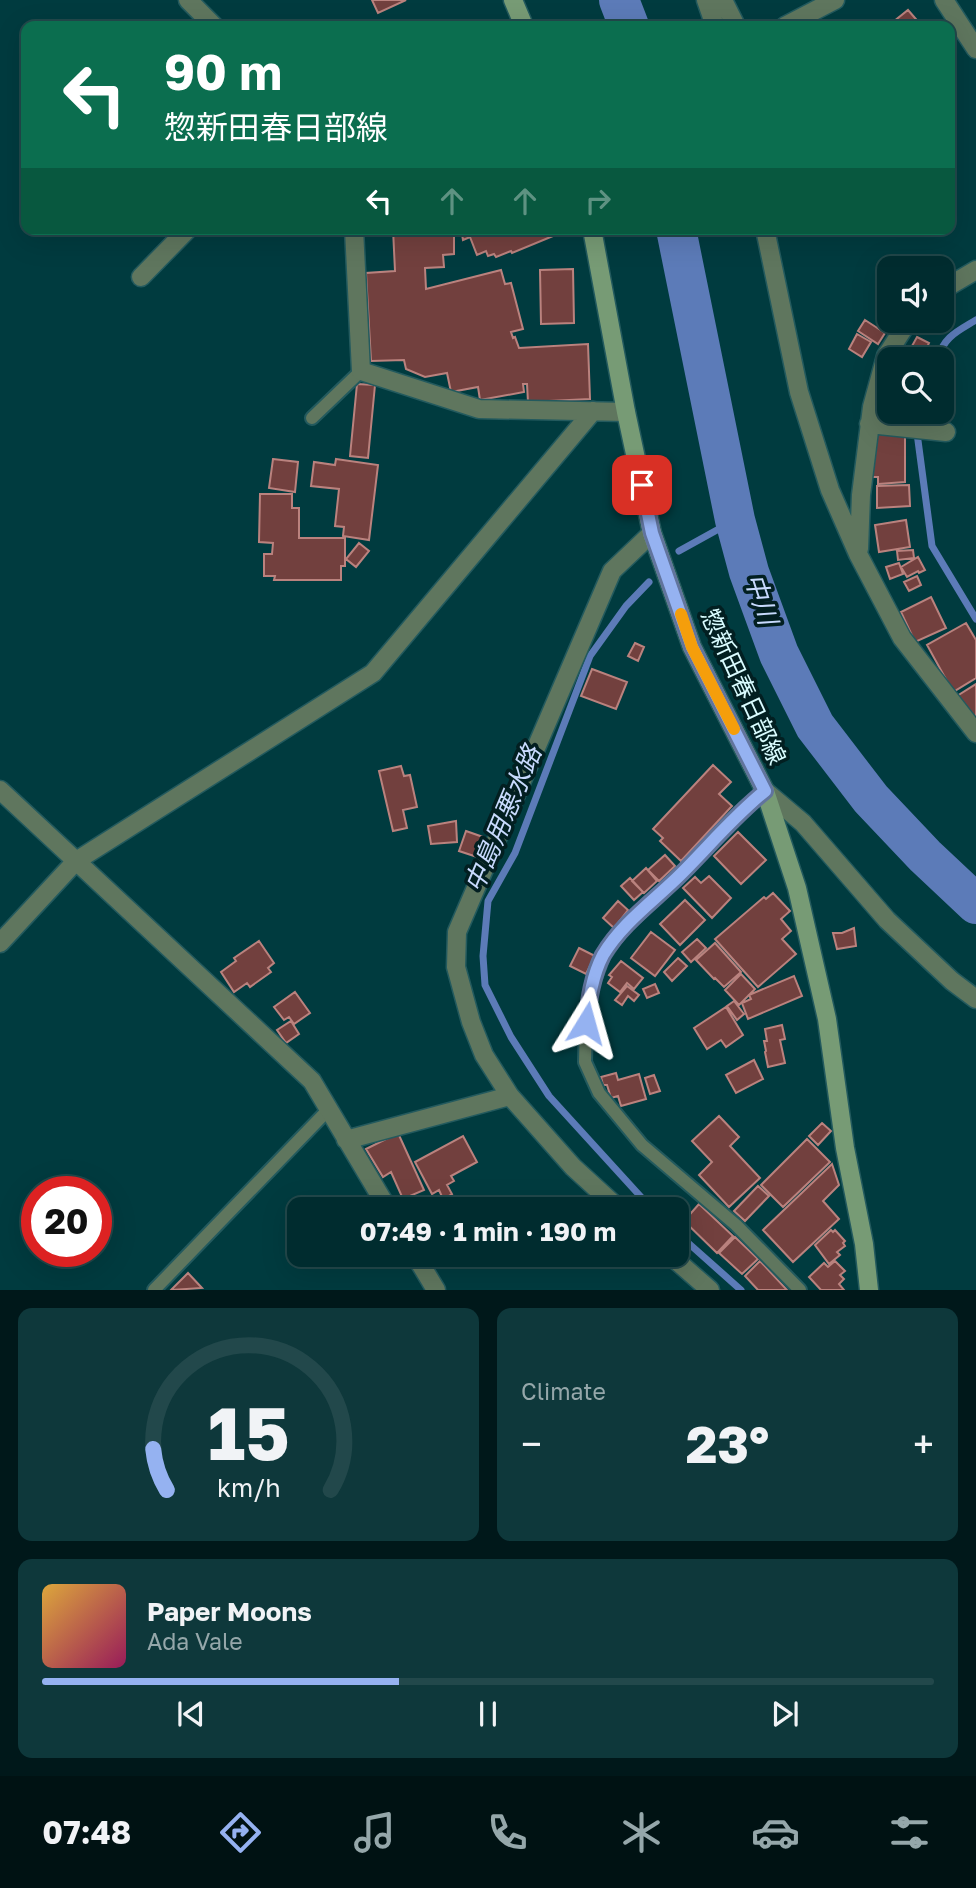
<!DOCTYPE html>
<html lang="en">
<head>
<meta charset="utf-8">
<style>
	:root { --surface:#002c2f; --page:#0e383b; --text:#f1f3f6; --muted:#95a7aa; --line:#22484b; --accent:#95b2f1 }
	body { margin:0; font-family:"Golos Text","Noto Sans JP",sans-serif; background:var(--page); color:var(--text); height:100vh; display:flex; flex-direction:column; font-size:26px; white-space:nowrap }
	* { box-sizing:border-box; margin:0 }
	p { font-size:23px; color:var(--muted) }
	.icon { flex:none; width:38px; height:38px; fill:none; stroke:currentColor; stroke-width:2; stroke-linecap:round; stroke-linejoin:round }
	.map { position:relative; height:1290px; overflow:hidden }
	.side { display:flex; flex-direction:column; gap:18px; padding:18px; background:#00181a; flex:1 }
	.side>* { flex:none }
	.banner { position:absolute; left:21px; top:21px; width:934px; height:214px; border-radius:14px; box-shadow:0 7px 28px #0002,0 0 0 2px var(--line); background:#0b6e4f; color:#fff; overflow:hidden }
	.controls { position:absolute; left:877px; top:256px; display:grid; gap:14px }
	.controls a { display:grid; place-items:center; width:77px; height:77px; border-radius:14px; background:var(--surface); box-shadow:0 7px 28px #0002,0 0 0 2px var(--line); font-size:35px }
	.speed { position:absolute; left:21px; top:1176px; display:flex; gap:14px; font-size:35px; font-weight:700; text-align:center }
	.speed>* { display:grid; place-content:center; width:91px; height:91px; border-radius:50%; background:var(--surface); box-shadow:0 7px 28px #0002,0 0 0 2px var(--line); line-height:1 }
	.speed .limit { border:10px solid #d22; background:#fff; color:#111 }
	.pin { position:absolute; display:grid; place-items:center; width:60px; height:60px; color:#fff; margin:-30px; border-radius:14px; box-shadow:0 4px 10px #0006 }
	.me { position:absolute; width:77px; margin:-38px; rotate:8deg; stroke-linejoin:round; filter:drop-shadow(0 0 5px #0008) }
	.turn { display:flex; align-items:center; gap:24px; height:147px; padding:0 28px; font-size:32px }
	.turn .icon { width:91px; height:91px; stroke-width:2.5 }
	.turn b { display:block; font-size:49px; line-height:60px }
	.lanes { display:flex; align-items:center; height:66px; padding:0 28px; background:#0003; justify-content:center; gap:35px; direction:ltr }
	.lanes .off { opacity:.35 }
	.big { font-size:52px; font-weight:700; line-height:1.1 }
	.side .card { flex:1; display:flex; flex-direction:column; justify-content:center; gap:10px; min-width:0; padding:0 24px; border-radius:14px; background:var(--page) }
	.side .dial { align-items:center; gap:0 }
	.dial svg { height:182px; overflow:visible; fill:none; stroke:var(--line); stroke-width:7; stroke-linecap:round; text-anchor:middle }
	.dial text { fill:var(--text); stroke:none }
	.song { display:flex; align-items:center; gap:21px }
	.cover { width:84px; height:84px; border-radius:10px; background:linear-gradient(135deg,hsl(40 70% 55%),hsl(330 70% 35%)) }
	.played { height:7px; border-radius:4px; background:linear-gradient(90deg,var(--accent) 40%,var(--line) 40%) }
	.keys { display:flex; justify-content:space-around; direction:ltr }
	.heat { display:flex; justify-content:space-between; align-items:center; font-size:38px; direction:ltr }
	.side .tiles { flex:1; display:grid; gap:18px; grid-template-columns:1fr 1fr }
	.card:last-child { grid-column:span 2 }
	.trip { position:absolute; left:287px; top:1197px; width:402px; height:70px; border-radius:14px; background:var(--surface); box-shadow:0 7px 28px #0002,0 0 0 2px var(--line); font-weight:700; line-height:70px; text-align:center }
	.tabs { display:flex; height:112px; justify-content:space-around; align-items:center; background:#001213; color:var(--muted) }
	.tabs .icon { width:49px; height:49px }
	.tabs .on { color:var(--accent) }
	.tabs b { font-size:32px; color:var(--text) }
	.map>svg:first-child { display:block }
</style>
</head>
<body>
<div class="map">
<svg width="976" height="1290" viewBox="0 0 976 1290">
	<rect width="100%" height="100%" fill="#003b3f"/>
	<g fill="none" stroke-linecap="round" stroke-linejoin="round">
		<path stroke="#5c7bb8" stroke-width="7" d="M 938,359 C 943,337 958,331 976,320
			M 923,411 L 917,433 L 932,546 L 976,619
			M 679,551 L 735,520
			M 649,582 L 626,606 L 590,656 L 515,853 L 488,901 L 483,956 L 485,985 L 511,1037 L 549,1096 L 652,1209
			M 677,1233 L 741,1290"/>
		<path stroke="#5c7bb8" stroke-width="40" d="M 619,0 L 629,26
			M 676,229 L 735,520 L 749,572 L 779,654 L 815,726 L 871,799 L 925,856 L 976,904"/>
	</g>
	<path fill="#72403e" stroke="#ba827e" stroke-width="2" d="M 372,0 L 406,0 L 378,13 Z
		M 908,10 L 922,26 L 888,26 Z
		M 393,229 L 449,229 L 449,235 L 454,235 L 454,254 L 443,255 L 444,267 L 425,268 L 426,289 L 501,270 L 505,284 L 511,283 L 523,329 L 511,332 L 513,338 L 515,337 L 519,348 L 588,344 L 590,399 L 528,402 L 527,384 L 523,384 L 524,392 L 480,400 L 478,387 L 451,392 L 447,373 L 425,377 L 406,369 L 404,360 L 371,361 L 366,273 L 395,271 Z
		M 461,229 L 570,229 L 512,253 L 511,251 L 496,257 L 494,254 L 488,256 L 486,251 L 477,255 L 470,237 L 463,240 Z
		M 573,269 L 574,323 L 541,324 L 540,270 Z
		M 865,320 L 885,333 L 878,344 L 858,331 Z
		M 857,334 L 871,342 L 862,357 L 849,349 Z
		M 917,337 L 929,343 L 925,352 L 912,346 Z
		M 906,346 L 925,353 L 924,359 L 896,359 L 899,351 L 904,353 Z
		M 889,376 L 889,411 L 908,411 L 906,420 L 884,415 L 884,418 L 877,416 Z
		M 357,384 L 375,385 L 368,458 L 350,456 Z
		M 876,432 L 905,432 L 905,482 L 878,484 L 878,477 L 872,477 L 872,449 L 876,449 Z
		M 273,459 L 298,462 L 295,492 L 269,488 Z
		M 336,459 L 378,465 L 369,540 L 343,536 L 344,527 L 335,526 L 339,489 L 311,486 L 314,462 L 335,465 Z
		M 909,485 L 910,506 L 877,508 L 877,486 Z
		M 260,494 L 292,494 L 292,508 L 299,508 L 299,538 L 345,538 L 345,566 L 341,566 L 341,580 L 274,580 L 275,576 L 264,576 L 264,554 L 272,554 L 273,543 L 259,542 Z
		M 906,520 L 910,547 L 879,552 L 875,525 Z
		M 359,543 L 369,551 L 356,567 L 346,559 Z
		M 913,550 L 914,558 L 898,560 L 897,551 Z
		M 918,557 L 925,570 L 919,573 L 918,571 L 907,577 L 901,567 Z
		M 899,563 L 903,574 L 890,579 L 886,567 Z
		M 917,576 L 921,585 L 909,591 L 904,582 Z
		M 931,597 L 946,628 L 915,642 L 901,612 Z
		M 966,623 L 976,640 L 976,678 L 953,692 L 927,645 Z
		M 635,643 L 644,647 L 638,661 L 628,656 Z
		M 592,669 L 627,682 L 616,709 L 581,696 Z
		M 976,684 L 976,724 L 957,696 Z
		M 713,765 L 731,782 L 719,794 L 732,806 L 681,861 L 660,841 L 663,838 L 653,829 Z
		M 401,766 L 404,776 L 410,775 L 417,807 L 403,810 L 407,828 L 393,831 L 379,771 Z
		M 456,821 L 457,842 L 431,844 L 428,826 Z
		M 466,831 L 483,837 L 477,857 L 459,851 Z
		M 738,832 L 766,860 L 741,884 L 714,856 Z
		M 665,855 L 675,866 L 659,881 L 648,870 Z
		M 646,868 L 657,881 L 644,893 L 632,881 Z
		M 709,876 L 731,898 L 712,918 L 683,888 L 695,877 L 701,883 Z
		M 630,878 L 643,892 L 634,900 L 621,886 Z
		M 773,893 L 790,911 L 781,919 L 791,931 L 782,939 L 796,954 L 758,987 L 715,939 L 764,897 L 766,899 Z
		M 685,900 L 705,920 L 680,945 L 660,924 Z
		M 618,901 L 628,910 L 614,928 L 603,918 Z
		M 854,928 L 856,946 L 837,949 L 833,933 L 842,933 Z
		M 651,932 L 675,950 L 655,976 L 631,958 Z
		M 697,939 L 706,948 L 691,962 L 682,952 Z
		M 259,941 L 274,963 L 268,968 L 271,972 L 250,987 L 247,983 L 234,992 L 221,972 L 236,961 L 234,958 Z
		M 715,943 L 741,972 L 724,987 L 715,978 L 714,979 L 696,960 Z
		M 579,948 L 595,956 L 586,974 L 570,966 Z
		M 678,958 L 687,966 L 672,981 L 664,972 Z
		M 621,961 L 643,978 L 634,989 L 627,983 L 620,992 L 608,983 L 612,977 L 609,975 Z
		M 741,974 L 755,989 L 739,1005 L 725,990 Z
		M 794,976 L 802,996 L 748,1019 L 742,1003 L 751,999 L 749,995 Z
		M 655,984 L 659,993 L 647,998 L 643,989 Z
		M 627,986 L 639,995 L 634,1001 L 628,996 L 622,1005 L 615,1000 Z
		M 295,992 L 310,1013 L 294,1024 L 289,1017 L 284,1020 L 274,1007 Z
		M 734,1001 L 744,1014 L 737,1020 L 727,1006 Z
		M 726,1007 L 743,1035 L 726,1047 L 721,1040 L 707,1049 L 694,1028 Z
		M 291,1021 L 299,1034 L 286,1043 L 277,1030 Z
		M 782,1025 L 785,1039 L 780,1040 L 785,1063 L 768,1067 L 765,1052 L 766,1051 L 764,1041 L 767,1041 L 765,1029 Z
		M 754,1060 L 763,1079 L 736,1093 L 726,1075 Z
		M 616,1073 L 618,1080 L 639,1074 L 646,1099 L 621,1106 L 618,1096 L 611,1098 L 607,1085 L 603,1085 L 601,1077 Z
		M 654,1075 L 660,1091 L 650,1094 L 645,1078 Z
		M 719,1116 L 739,1137 L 730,1146 L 760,1178 L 729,1207 L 699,1175 L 712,1162 L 692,1141 Z
		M 822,1123 L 831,1131 L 818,1145 L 809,1136 Z
		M 398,1133 L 424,1190 L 403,1199 L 391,1172 L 383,1177 L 366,1149 Z
		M 463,1136 L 477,1162 L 451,1176 L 454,1181 L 447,1185 L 452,1194 L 443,1199 L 439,1190 L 432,1194 L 415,1162 Z
		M 807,1139 L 830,1162 L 783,1207 L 761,1185 Z
		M 832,1164 L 839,1185 L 823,1201 L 839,1219 L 793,1262 L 763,1230 Z
		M 758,1186 L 769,1196 L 745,1221 L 734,1211 Z
		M 699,1204 L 733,1236 L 717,1253 L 684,1221 Z
		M 831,1230 L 833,1232 L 835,1230 L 845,1241 L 843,1243 L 845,1246 L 837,1252 L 840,1255 L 829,1264 L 815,1245 Z
		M 735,1237 L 758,1259 L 742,1274 L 719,1253 Z
		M 760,1261 L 787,1290 L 758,1290 L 745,1276 Z
		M 835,1261 L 845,1271 L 840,1275 L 844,1279 L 839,1284 L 844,1290 L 821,1290 L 809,1277 L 824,1263 L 828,1267 Z
		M 188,1273 L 202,1288 L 171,1290 Z"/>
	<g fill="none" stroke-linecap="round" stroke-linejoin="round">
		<defs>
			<path id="lane" d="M 312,418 L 361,371
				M 765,791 L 744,808 L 681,874 L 620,932 L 603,957 L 591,989 L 586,1023 L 585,1062 L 599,1093 L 642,1145 L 736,1225 L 800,1290
				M 154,1290 L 328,1110"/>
			<path id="street" d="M 188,0 L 214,26
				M 706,0 L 715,26
				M 723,0 L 736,26
				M 944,0 L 976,49
				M 785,26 L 835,0
				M 354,229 L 361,371 L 479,409 L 626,412
				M 765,229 L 799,392 L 830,490 L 858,554 L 902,638 L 976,733
				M 141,277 L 188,229
				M 942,290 L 976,270
				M 869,424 L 946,432
				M 859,549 L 861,495 L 872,407 L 886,356 L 909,320
				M 0,790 L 312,1081 L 388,1209
				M 765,791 L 803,823 L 887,920 L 952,981 L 976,999
				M 0,943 L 76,861 L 373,673 L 593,411
				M 510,1096 L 573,1167 L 619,1209
				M 346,1140 L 510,1096 L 484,1055 L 471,1022 L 456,967 L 457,932 L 612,571 L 652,533
				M 415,1255 L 436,1290
				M 670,1255 L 710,1290"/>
			<path id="secondary" d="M 513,0 L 524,26
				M 592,229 L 626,412 L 652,533 L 692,647 L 765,791 L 797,888 L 827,1019 L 845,1148 L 864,1244 L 869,1290"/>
		</defs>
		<use href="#lane" stroke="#235a5e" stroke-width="16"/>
		<use href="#street" stroke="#235a5e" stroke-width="21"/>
		<use href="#secondary" stroke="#235a5e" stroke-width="21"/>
		<use href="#lane" stroke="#5f765e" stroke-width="12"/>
		<use href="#street" stroke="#5f765e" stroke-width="18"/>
		<use href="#secondary" stroke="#779b75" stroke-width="18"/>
	</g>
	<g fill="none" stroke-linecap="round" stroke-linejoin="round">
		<defs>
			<path id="route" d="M 586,1023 C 589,1000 592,976 603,955 C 622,923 655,900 681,874 C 709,846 734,816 765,791 L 692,647 L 652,533 L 642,485"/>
		</defs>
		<use href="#route" stroke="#61749d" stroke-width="18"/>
		<use href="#route" stroke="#95b2f1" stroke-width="12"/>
		<path stroke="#f59e0b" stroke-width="12" d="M 681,614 L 692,647 L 734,729"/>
	</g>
	<g text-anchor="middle" stroke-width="7" stroke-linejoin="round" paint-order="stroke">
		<g font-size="24" fill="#dafcff" stroke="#021f21">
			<text transform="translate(743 687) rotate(65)" y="8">惣新田春日部線</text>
		</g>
		<g font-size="26" font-style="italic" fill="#c8dafd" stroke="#021f21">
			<text transform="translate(761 599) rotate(72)" y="9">中川</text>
			<text transform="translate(503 819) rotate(-67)" y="9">中島用悪水路</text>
		</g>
	</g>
</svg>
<div class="controls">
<a><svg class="icon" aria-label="sound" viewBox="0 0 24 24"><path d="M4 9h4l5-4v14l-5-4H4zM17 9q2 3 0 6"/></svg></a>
<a><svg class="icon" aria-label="search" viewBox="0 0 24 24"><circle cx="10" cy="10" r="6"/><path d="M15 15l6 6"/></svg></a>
</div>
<div class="speed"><div class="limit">20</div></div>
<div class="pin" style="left:642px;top:485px;background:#d93025"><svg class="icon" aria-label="arrive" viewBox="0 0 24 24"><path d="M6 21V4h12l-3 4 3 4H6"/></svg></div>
<svg class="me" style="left:586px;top:1023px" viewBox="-20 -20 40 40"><path d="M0-17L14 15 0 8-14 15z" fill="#95b2f1" stroke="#fff" stroke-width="4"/></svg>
<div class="trip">07:49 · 1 min · 190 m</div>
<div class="banner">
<div class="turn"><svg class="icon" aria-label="left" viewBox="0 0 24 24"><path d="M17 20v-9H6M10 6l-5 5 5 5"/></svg><div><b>90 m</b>惣新田春日部線</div></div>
<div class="lanes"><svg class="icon" aria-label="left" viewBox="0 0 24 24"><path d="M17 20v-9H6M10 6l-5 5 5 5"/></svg><svg class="icon off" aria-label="ahead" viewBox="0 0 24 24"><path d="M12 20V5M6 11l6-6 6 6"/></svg><svg class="icon off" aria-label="ahead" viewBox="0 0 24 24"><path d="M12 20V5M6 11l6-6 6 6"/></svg><svg class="icon off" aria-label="right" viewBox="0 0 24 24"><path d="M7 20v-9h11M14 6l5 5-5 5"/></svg></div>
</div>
</div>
<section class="side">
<div class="tiles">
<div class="card dial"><svg viewBox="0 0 100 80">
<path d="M14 69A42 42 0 1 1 86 69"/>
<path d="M14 69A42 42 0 0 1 8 51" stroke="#95b2f1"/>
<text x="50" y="56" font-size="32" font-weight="700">15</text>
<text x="50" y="72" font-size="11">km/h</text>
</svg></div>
<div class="card"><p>Climate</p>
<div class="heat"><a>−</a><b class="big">23°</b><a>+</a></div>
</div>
<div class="card">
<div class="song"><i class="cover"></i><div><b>Paper Moons</b><p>Ada Vale</p></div></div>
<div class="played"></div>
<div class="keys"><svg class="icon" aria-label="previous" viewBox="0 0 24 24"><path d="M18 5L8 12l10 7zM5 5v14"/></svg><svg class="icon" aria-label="pause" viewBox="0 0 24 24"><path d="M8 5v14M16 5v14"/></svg><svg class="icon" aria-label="next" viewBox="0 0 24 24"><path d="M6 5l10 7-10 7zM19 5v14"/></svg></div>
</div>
</div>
</section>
<nav class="tabs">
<b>07:48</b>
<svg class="icon on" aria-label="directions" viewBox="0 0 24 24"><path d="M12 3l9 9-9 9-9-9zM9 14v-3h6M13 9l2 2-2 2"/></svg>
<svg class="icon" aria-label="music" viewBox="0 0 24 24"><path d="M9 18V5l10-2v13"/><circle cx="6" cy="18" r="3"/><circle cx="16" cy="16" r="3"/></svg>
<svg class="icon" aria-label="phone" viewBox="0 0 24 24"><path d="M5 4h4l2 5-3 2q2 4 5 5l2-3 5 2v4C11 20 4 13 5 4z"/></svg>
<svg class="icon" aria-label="climate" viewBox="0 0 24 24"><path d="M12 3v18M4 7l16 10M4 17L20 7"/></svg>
<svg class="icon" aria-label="car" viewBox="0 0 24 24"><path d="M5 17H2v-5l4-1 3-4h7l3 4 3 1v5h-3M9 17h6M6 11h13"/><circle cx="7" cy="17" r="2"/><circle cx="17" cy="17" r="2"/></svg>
<svg class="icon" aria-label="filters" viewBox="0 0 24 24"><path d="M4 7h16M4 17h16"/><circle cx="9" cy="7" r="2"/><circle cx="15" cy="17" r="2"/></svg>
</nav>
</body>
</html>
